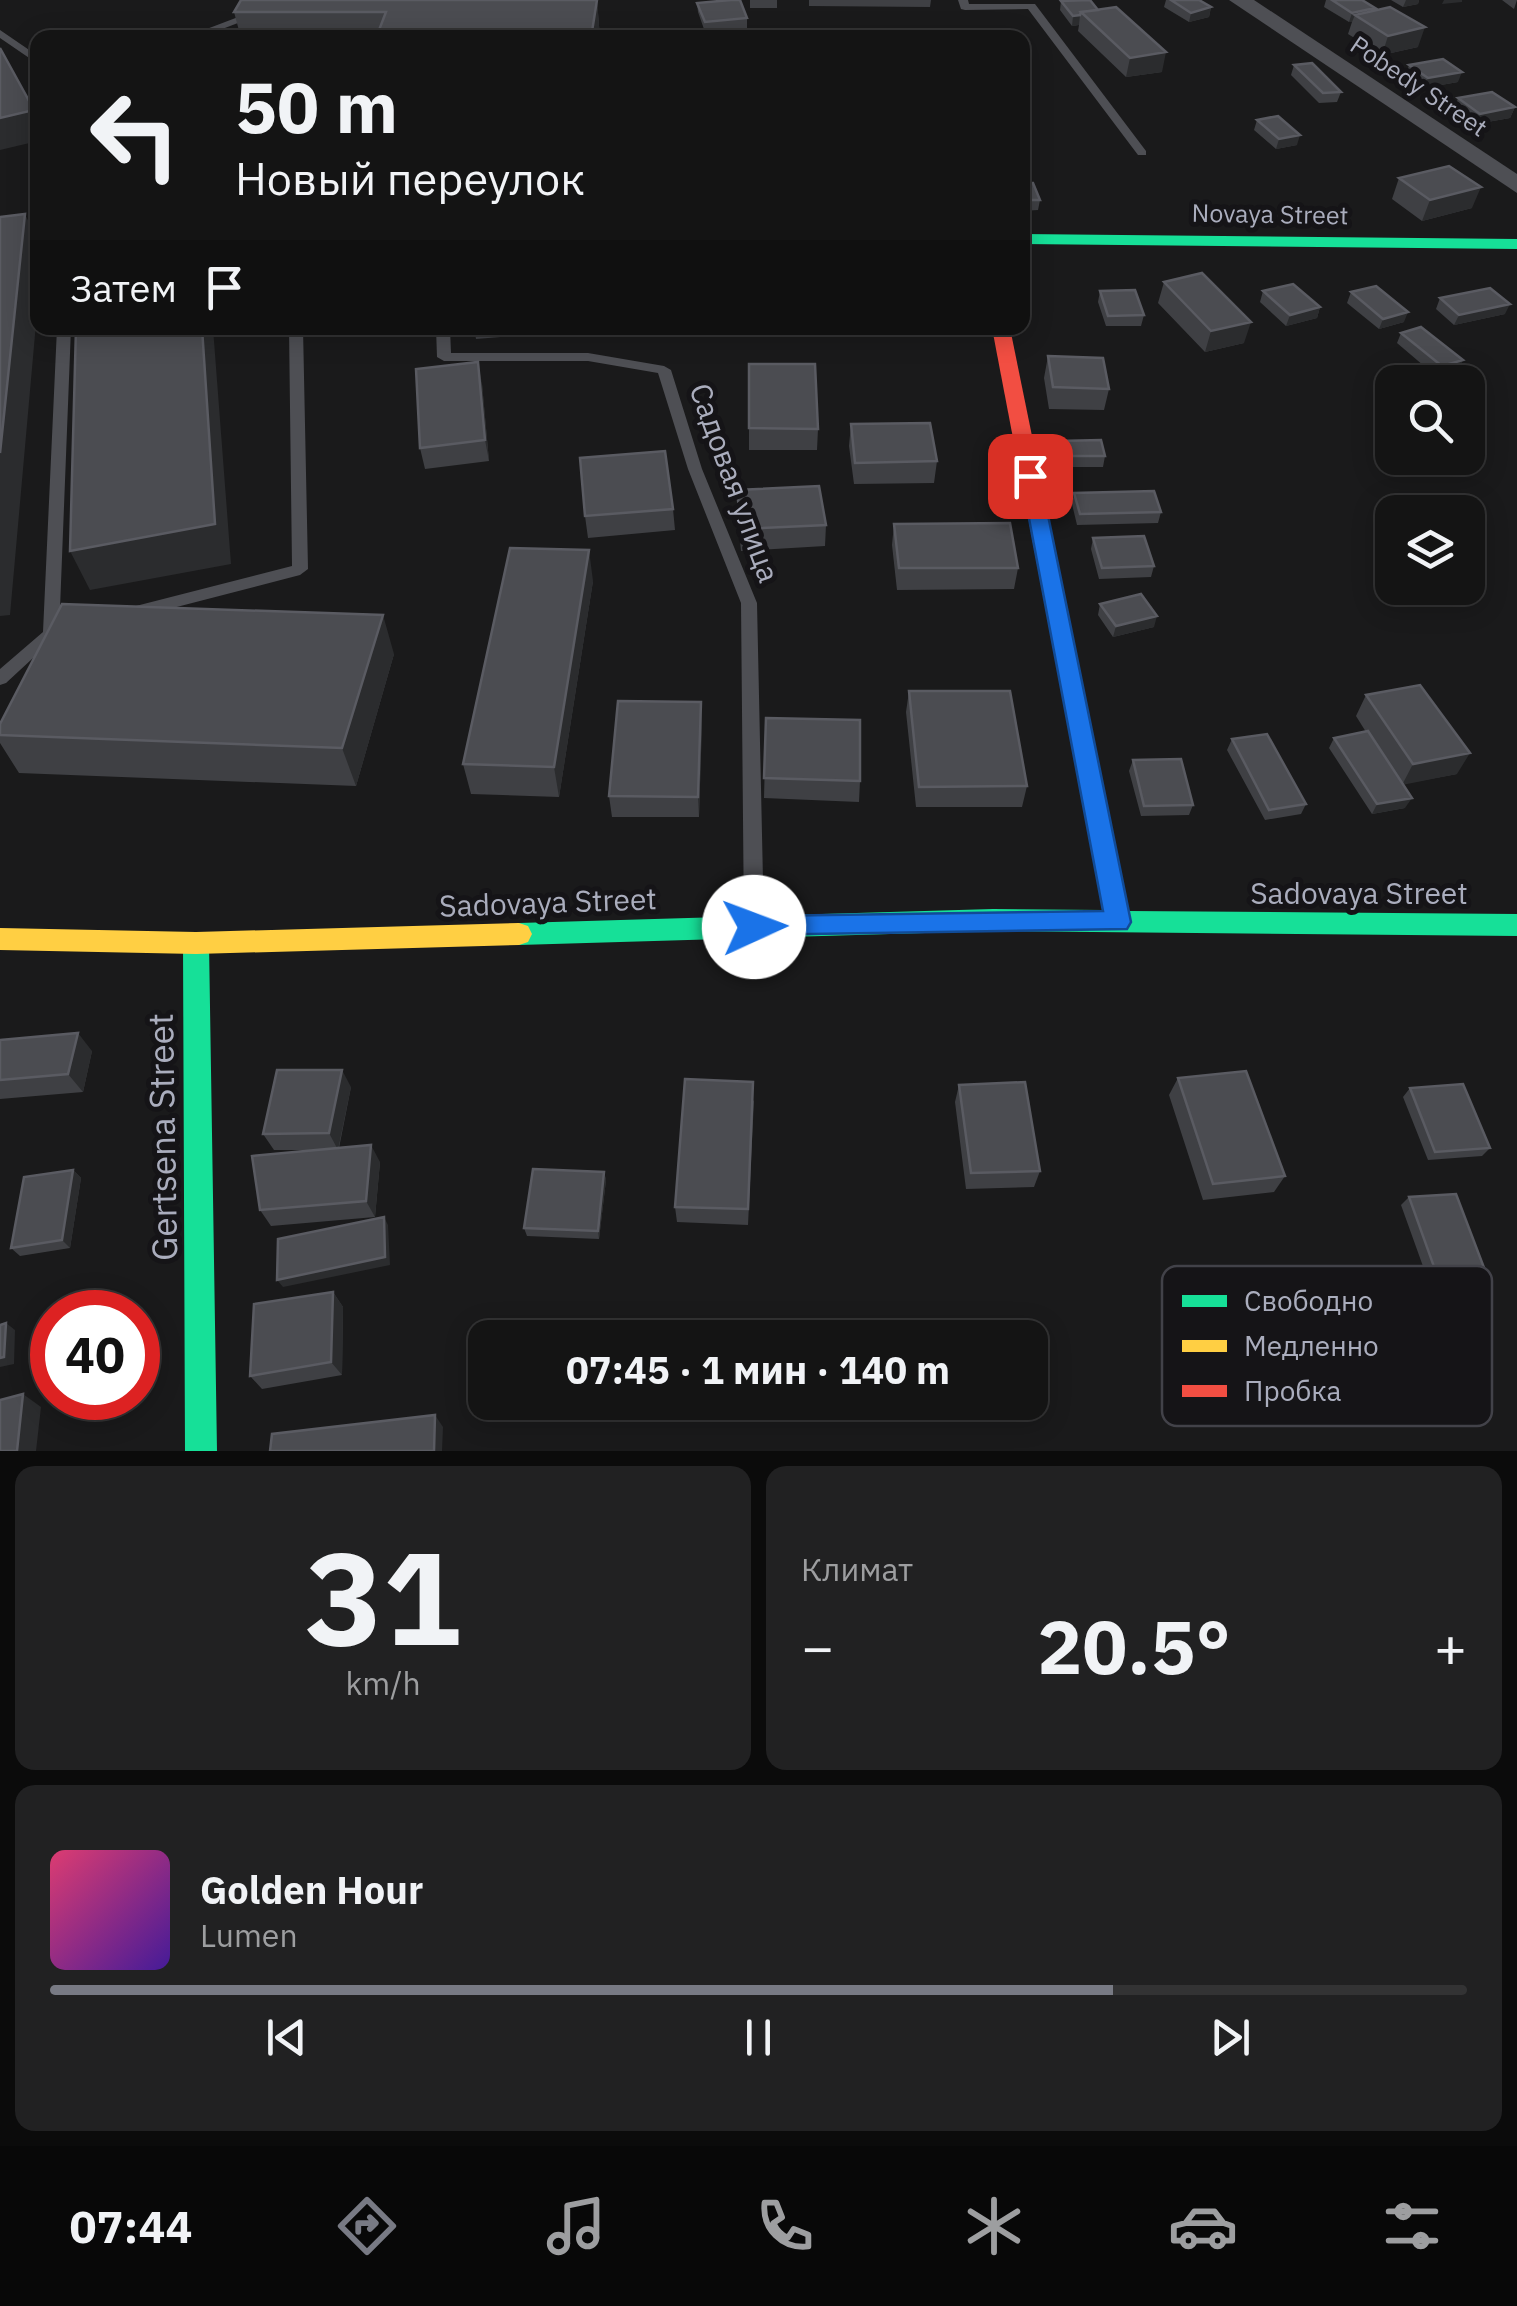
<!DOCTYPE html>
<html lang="ru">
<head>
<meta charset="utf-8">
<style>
	:root { --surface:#141414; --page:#212122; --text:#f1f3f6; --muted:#9d9ea0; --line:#333334; --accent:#787a84 }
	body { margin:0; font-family:"IBM Plex Sans",sans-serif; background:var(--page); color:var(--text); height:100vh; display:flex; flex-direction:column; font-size:38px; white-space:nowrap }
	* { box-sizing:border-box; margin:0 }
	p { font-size:32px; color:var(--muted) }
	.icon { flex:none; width:55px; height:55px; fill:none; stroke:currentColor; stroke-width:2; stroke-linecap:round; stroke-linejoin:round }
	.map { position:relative; height:1451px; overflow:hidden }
	.details { display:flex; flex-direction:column; gap:15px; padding:15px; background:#0b0b0b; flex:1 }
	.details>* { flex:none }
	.guide { position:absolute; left:30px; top:30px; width:1000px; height:305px; border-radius:20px; box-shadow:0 5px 25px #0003,0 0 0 2px var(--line); background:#141414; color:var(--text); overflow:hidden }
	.buttons { position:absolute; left:1375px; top:365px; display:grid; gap:20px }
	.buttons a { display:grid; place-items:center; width:110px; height:110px; border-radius:20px; background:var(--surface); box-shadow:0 5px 25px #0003,0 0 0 2px var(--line); font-size:50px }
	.speed { position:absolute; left:30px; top:1290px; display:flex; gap:20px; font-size:50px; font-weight:700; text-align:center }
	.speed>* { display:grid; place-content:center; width:130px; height:130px; border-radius:50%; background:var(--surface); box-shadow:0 5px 25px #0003,0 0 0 2px var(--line); line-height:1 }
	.speed .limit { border:15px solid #d22; background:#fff; color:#111 }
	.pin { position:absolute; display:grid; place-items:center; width:85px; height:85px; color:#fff; margin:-42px; border-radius:20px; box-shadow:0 5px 15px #0006 }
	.me { position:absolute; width:110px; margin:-55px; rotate:88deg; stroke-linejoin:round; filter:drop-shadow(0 0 8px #0008) }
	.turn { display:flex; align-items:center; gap:35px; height:210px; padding:0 40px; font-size:45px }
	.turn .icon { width:130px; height:130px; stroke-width:2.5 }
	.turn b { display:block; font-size:70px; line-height:85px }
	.then { display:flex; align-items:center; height:95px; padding:0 40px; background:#0003; gap:20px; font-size:38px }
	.big { font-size:75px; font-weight:700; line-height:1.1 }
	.details .tile { flex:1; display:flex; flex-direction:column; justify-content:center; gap:15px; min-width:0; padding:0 35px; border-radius:20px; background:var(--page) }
	.details .dial { align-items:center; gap:0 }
	.dial b { font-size:130px; line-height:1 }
	.song { display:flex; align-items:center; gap:30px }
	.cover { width:120px; height:120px; border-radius:15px; background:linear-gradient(135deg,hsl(340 70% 55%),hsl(260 70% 35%)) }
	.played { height:10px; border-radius:5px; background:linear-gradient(90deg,var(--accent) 75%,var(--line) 75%) }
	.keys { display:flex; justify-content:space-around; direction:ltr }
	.heat { display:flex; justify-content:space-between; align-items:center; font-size:55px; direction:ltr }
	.details .tiles { flex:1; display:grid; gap:15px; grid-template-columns:1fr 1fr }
	.tile:last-child { grid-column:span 2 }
	.trip { position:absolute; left:468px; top:1320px; width:580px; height:100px; border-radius:20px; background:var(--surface); box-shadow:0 5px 25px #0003,0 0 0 2px var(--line); font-weight:700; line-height:100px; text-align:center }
	.menu { display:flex; height:160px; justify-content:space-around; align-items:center; background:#080808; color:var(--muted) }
	.menu .icon { width:70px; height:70px }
	.menu .current { color:var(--accent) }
	.menu b { font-size:45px; color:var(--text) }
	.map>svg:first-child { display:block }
</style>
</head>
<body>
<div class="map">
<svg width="1517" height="1451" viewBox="0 0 1517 1451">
	<rect width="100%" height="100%" fill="#1a1a1b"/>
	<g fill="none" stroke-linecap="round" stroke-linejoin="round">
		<path fill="#4e4f54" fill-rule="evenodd" d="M 283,0 L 297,0 L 199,38 L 183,38 Z
			M 958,0 L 968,0 L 969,4 L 1035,4 L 1146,151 L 1146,155 L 1138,155 L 1028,9 L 965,10 L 961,9 Z
			M 0,30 L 38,56 L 38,64 L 0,38 Z
			M 57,328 L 71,328 L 59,634 L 6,683 L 0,685 L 0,669 L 43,632 Z
			M 289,328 L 303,328 L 308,569 L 300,575 L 134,618 L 128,616 L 126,612 L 128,608 L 292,566 Z
			M 436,328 L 450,328 L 451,353 L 588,353 L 664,366 L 671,370 L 702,469 L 757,603 L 764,927 L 761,933 L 754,935 L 747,933 L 744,927 L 741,603 L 688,469 L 658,373 L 588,361 L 444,361 L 437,357 Z"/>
		<path fill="#4e4f54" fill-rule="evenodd" d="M 1229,0 L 1254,0 L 1517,174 L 1517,193 Z"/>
		<path fill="#16e098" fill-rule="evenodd" d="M 1022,234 L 1517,239 L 1517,249 L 1022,244 Z
			M 1091,775 L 1099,777 L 1103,784 L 1128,911 L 1517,914 L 1517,936 L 993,931 L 519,945 L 510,942 L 506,934 L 510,926 L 519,923 L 993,909 L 1103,910 L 1079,784 L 1083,777 Z
			M 196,932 L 205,935 L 209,943 L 217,1451 L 185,1451 L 183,943 L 187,935 Z"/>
		<path fill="#ffcf43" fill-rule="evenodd" d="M 519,923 L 528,926 L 532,934 L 528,942 L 519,945 L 196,954 L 0,950 L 0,928 L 196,932 Z"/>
		<path fill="#f24e42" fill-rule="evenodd" d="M 992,328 L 1010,328 L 1103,784 L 1099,791 L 1083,791 L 1079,784 Z"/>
	</g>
	<path fill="#3f4044" d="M 597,0 L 600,38 L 241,38 L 234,12 Z
		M 750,0 L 777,0 L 777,8 L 750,8 Z
		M 809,0 L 931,0 L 930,7 L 809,6 Z
		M 1166,0 L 1199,0 L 1211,7 L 1209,17 L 1189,22 L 1164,7 Z
		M 1326,0 L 1362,0 L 1375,8 L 1374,11 L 1418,47 L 1382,55 L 1348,34 L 1352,22 L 1349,22 L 1324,7 Z
		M 1391,0 L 1419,0 L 1418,4 L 1403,7 Z
		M 1502,0 L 1517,0 L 1514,9 Z
		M 1061,1 L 1098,10 L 1162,72 L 1126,77 L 1078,31 L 1079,25 L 1072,26 L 1060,10 Z
		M 697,3 L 747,18 L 747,28 L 705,32 L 698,12 Z
		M 1294,65 L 1341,92 L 1337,102 L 1319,103 L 1291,75 Z
		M 1409,65 L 1458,82 L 1424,88 L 1406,75 Z
		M 1458,98 L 1515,107 L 1510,118 L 1476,124 L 1455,108 Z
		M 1257,120 L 1297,145 L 1276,149 L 1254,130 Z
		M 1399,178 L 1472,208 L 1422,221 L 1392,199 Z
		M 1022,183 L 1040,200 L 1038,210 L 1022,211 Z
		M 1164,282 L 1244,343 L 1205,352 L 1158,303 Z
		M 1100,291 L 1144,315 L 1141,326 L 1106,326 L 1098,302 Z
		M 1263,291 L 1320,307 L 1317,318 L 1286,326 L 1260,302 Z
		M 1351,292 L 1404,322 L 1379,329 L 1347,303 Z
		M 1440,298 L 1505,314 L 1454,325 L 1436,309 Z
		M 474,328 L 602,328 L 602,329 L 476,339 Z
		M 904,328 L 948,328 L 948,334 L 905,334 Z
		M 1401,333 L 1458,371 L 1437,377 L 1397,343 Z
		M 1048,356 L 1109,389 L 1104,410 L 1049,409 L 1044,378 Z
		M 749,364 L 818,429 L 817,450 L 749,450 Z
		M 482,384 L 489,461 L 425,469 L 420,448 Z
		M 851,424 L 937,461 L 934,483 L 854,484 L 849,446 Z
		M 1058,441 L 1105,456 L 1103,467 L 1060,467 L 1056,451 Z
		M 737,490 L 826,525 L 825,546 L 741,551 L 737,511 Z
		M 1074,493 L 1161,512 L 1158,523 L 1077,525 L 1072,504 Z
		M 673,509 L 675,530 L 588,538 L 585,516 Z
		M 894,524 L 1018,568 L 1014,589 L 897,590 L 892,545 Z
		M 1093,538 L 1154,566 L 1151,577 L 1099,579 L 1091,549 Z
		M 593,581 L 559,797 L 471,794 L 463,764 Z
		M 1100,604 L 1154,627 L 1113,637 L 1098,615 Z
		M 394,654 L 356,786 L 19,773 L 0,743 L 0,724 Z
		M 909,691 L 1027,786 L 1022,807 L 916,807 L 906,712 Z
		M 1366,695 L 1457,774 L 1403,784 L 1405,808 L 1372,814 L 1329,748 L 1334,738 L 1366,732 L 1356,716 Z
		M 766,718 L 860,781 L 859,802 L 764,798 Z
		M 702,722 L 699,817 L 612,817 L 609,796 Z
		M 1232,739 L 1306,804 L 1301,814 L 1265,820 L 1227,750 Z
		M 1133,760 L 1193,805 L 1189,815 L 1141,816 L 1129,771 Z
		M 0,1040 L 92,1051 L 83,1092 L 0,1099 Z
		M 1178,1078 L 1285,1176 L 1274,1192 L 1203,1200 L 1169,1095 Z
		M 959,1085 L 1040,1171 L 1034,1187 L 966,1189 L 955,1102 Z
		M 351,1087 L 339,1148 L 380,1162 L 375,1217 L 271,1226 L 260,1210 L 313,1150 L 274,1150 L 263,1134 Z
		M 1410,1088 L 1490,1148 L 1482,1156 L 1428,1160 L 1403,1097 Z
		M 754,1100 L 748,1225 L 677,1222 L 675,1207 Z
		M 73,1170 L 81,1178 L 70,1248 L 20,1256 L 11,1248 Z
		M 604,1172 L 606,1180 L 599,1239 L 527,1236 L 524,1228 Z
		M 1409,1197 L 1486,1273 L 1477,1281 L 1429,1283 L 1401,1205 Z
		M 333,1292 L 343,1307 L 342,1375 L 262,1389 L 250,1376 Z"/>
	<path fill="#2b2c2e" d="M 597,0 L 600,38 L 591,38 Z
		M 1406,0 L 1419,0 L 1418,4 L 1403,7 Z
		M 1444,0 L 1462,0 L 1462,2 L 1442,4 Z
		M 1211,7 L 1209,17 L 1189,22 L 1191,13 Z
		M 1375,8 L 1372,18 L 1355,15 L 1352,22 L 1349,22 L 1352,13 Z
		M 1080,15 L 1079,25 L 1072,26 L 1073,16 Z
		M 1425,27 L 1418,47 L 1382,55 L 1388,36 Z
		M 1166,52 L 1162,72 L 1126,77 L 1130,58 Z
		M 1462,72 L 1458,82 L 1424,88 L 1428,78 Z
		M 1515,107 L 1510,118 L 1476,124 L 1480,114 Z
		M 34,110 L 38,119 L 38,141 L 0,150 L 0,118 Z
		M 1300,135 L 1297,145 L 1276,149 L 1279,139 Z
		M 1481,187 L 1472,208 L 1422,221 L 1430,200 Z
		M 25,214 L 38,242 L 38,301 L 10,615 L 0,616 L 0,453 Z
		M 1510,304 L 1505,314 L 1454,325 L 1459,315 Z
		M 1320,307 L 1317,318 L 1286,326 L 1290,315 Z
		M 1408,312 L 1404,322 L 1379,329 L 1383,319 Z
		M 1251,322 L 1244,343 L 1205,352 L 1211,331 Z
		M 202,328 L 213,328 L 231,564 L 90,590 L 70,551 Z
		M 1463,360 L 1458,371 L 1437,377 L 1442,366 Z
		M 478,362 L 482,384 L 489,461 L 485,440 Z
		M 589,550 L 593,581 L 559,797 L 554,767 Z
		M 383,615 L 394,654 L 356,786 L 342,748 Z
		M 1157,616 L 1154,627 L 1113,637 L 1116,626 Z
		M 701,702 L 702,722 L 699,817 L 698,797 Z
		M 1470,753 L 1457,774 L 1402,785 L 1413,764 Z
		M 1412,798 L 1405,808 L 1372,814 L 1377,804 Z
		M 78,1033 L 92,1051 L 83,1092 L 68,1074 Z
		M 342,1070 L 351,1087 L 338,1150 L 329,1133 Z
		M 371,1145 L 380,1162 L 375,1217 L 366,1201 Z
		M 73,1170 L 81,1178 L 70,1248 L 62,1240 Z
		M 604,1172 L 606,1180 L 599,1239 L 598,1231 Z
		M 384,1217 L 388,1225 L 390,1265 L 283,1287 L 277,1280 Z
		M 333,1292 L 343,1307 L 342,1375 L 331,1362 Z
		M 6,1323 L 15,1330 L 14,1364 L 0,1367 L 0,1358 Z
		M 23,1394 L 41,1407 L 36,1451 L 17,1451 Z
		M 435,1415 L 443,1427 L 442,1451 L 434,1451 Z"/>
	<path fill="#4b4c51" stroke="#5a5b62" stroke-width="2.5" d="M 241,0 L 597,0 L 591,38 L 376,38 L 386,12 L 234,12 Z
		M 731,0 L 740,0 L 747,18 L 705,22 L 697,3 Z
		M 1090,0 L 1098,10 L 1081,12 L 1080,15 L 1073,16 L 1061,1 Z
		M 1171,0 L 1199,0 L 1211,7 L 1191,13 Z
		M 1332,0 L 1362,0 L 1375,8 L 1352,13 Z
		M 1116,7 L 1166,52 L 1130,58 L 1081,12 Z
		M 1390,7 L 1425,27 L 1388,36 L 1355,15 Z
		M 0,48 L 34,110 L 0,118 Z
		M 1443,59 L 1462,72 L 1428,78 L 1409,65 Z
		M 1312,63 L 1341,92 L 1323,93 L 1294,65 Z
		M 1492,92 L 1515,107 L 1480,114 L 1458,98 Z
		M 1278,116 L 1300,135 L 1279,139 L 1257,120 Z
		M 1449,166 L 1481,187 L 1430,200 L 1399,178 Z
		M 1022,183 L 1033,183 L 1040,200 L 1022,200 Z
		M 25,214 L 0,453 L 0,217 Z
		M 1202,273 L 1251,322 L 1211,331 L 1164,282 Z
		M 1293,284 L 1320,307 L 1290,315 L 1263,291 Z
		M 1376,286 L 1408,312 L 1383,319 L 1351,292 Z
		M 1490,288 L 1510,304 L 1459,315 L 1440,298 Z
		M 1135,290 L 1144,315 L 1108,316 L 1100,291 Z
		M 1421,327 L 1463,360 L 1442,366 L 1401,333 Z
		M 76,328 L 202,328 L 215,524 L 70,551 Z
		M 1048,356 L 1103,358 L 1109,389 L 1053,387 Z
		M 478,362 L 485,440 L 420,448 L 416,369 Z
		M 749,364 L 815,364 L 818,429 L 749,428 Z
		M 930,423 L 937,461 L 855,463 L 851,424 Z
		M 1101,440 L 1105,456 L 1063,456 L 1058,441 Z
		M 665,451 L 673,509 L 585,516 L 580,458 Z
		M 819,486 L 826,525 L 741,529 L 737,490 Z
		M 1154,491 L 1161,512 L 1080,514 L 1074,493 Z
		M 1010,523 L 1018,568 L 899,568 L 894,524 Z
		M 1144,536 L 1154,566 L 1102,568 L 1093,538 Z
		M 510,548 L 589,550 L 554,767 L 463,764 Z
		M 1141,594 L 1157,616 L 1116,626 L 1100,604 Z
		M 62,604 L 383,615 L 342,748 L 0,735 L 0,724 Z
		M 1420,685 L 1470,753 L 1413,764 L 1366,695 Z
		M 909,691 L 1010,691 L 1027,786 L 919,787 Z
		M 618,701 L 701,702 L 698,797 L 609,796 Z
		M 766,718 L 860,720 L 860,781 L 764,778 Z
		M 1368,731 L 1412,798 L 1377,804 L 1334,738 Z
		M 1267,734 L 1306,804 L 1269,810 L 1232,739 Z
		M 1181,759 L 1193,805 L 1144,806 L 1133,760 Z
		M 78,1033 L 68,1074 L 0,1080 L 0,1040 Z
		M 277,1070 L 342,1070 L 329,1133 L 263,1134 Z
		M 1246,1071 L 1285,1176 L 1213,1184 L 1178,1078 Z
		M 685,1079 L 753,1082 L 748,1209 L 675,1207 Z
		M 1025,1082 L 1040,1171 L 971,1173 L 959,1085 Z
		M 1463,1084 L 1490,1148 L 1435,1152 L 1410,1088 Z
		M 371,1145 L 366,1201 L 260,1210 L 252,1156 Z
		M 533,1169 L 604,1172 L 598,1231 L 524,1228 Z
		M 73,1170 L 62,1240 L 11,1248 L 24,1177 Z
		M 1456,1194 L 1486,1273 L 1437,1275 L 1409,1197 Z
		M 384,1217 L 385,1257 L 277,1280 L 278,1239 Z
		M 333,1292 L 331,1362 L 250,1376 L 254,1304 Z
		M 6,1323 L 4,1357 L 0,1358 L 0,1325 Z
		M 23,1394 L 17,1451 L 0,1451 L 0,1400 Z
		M 435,1415 L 434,1451 L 270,1451 L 272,1434 Z"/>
	<path fill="#1a73e8" stroke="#114b97" stroke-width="2.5" d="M 1030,470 L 1040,476 L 1131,922 L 1127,929 L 745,935 L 742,927 L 754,916 L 1103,911 L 1021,476 Z"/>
	<g text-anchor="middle" stroke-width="10" stroke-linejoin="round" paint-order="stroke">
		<g font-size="25" fill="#aaadbd" stroke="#151417">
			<text transform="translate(1419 86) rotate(34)" y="9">Pobedy Street</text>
			<text transform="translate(1270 214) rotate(1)" y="9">Novaya Street</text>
		</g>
		<g font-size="30" fill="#aaadbd" stroke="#151417">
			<text transform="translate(734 483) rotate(70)" y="10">Садовая улица</text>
			<text x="1359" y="904">Sadovaya Street</text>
			<text transform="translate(548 903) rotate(-2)" y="10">Sadovaya Street</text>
		</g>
		<g font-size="35" fill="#aaadbd" stroke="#151417">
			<text transform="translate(163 1137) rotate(-91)" y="12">Gertsena Street</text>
		</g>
	</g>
	<rect x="1162" y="1266" width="330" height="160" rx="15" fill="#151417" stroke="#424249" stroke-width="2.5"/>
	<rect x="1182" y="1295" width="45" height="12" fill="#16e098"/>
	<rect x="1182" y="1340" width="45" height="12" fill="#ffcf43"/>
	<rect x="1182" y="1385" width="45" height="12" fill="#f24e42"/>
	<g font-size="28" fill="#aaadbd">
		<text x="1244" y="1311">Свободно</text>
		<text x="1244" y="1356">Медленно</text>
		<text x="1244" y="1401">Пробка</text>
	</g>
</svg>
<div class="buttons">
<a><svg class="icon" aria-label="search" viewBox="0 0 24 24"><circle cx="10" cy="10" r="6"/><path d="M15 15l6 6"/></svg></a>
<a><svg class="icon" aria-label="layers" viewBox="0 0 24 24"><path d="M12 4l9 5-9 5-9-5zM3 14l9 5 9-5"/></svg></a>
</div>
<div class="speed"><div class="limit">40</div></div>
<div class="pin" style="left:1030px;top:476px;background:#d93025"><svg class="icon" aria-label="arrive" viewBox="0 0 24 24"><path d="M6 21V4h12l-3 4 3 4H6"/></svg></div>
<svg class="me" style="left:754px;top:927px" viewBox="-20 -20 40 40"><circle r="19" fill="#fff"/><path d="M0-13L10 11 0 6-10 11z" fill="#1a73e8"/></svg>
<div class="trip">07:45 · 1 мин · 140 m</div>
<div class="guide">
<div class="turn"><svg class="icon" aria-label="left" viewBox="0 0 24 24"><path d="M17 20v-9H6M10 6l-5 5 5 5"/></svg><div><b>50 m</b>Новый переулок</div></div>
<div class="then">Затем<svg class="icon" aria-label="arrive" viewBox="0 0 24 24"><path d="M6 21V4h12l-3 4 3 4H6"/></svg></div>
</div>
</div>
<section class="details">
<div class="tiles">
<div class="tile dial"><b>31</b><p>km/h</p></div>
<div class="tile"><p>Климат</p>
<div class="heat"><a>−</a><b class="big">20.5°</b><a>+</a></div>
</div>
<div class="tile">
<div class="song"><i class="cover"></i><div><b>Golden Hour</b><p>Lumen</p></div></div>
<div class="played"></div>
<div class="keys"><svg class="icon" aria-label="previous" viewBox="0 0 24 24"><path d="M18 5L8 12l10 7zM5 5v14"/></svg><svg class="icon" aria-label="pause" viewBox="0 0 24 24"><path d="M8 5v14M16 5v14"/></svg><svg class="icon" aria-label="next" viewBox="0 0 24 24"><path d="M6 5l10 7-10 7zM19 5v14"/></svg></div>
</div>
</div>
</section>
<nav class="menu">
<b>07:44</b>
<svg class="icon current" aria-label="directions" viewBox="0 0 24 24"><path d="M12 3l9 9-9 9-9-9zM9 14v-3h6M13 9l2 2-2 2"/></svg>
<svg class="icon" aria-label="music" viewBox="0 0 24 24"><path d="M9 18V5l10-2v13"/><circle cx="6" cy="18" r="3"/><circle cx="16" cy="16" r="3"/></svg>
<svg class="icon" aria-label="phone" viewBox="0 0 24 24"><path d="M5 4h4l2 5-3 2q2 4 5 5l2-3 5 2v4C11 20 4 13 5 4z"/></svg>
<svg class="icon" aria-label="climate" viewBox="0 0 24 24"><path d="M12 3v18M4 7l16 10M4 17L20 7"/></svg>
<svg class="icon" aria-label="car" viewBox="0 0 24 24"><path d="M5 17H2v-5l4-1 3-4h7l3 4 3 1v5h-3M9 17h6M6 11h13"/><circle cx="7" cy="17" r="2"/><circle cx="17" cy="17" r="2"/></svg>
<svg class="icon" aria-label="filters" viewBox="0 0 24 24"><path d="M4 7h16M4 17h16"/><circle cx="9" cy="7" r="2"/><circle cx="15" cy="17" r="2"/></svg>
</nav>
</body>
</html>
